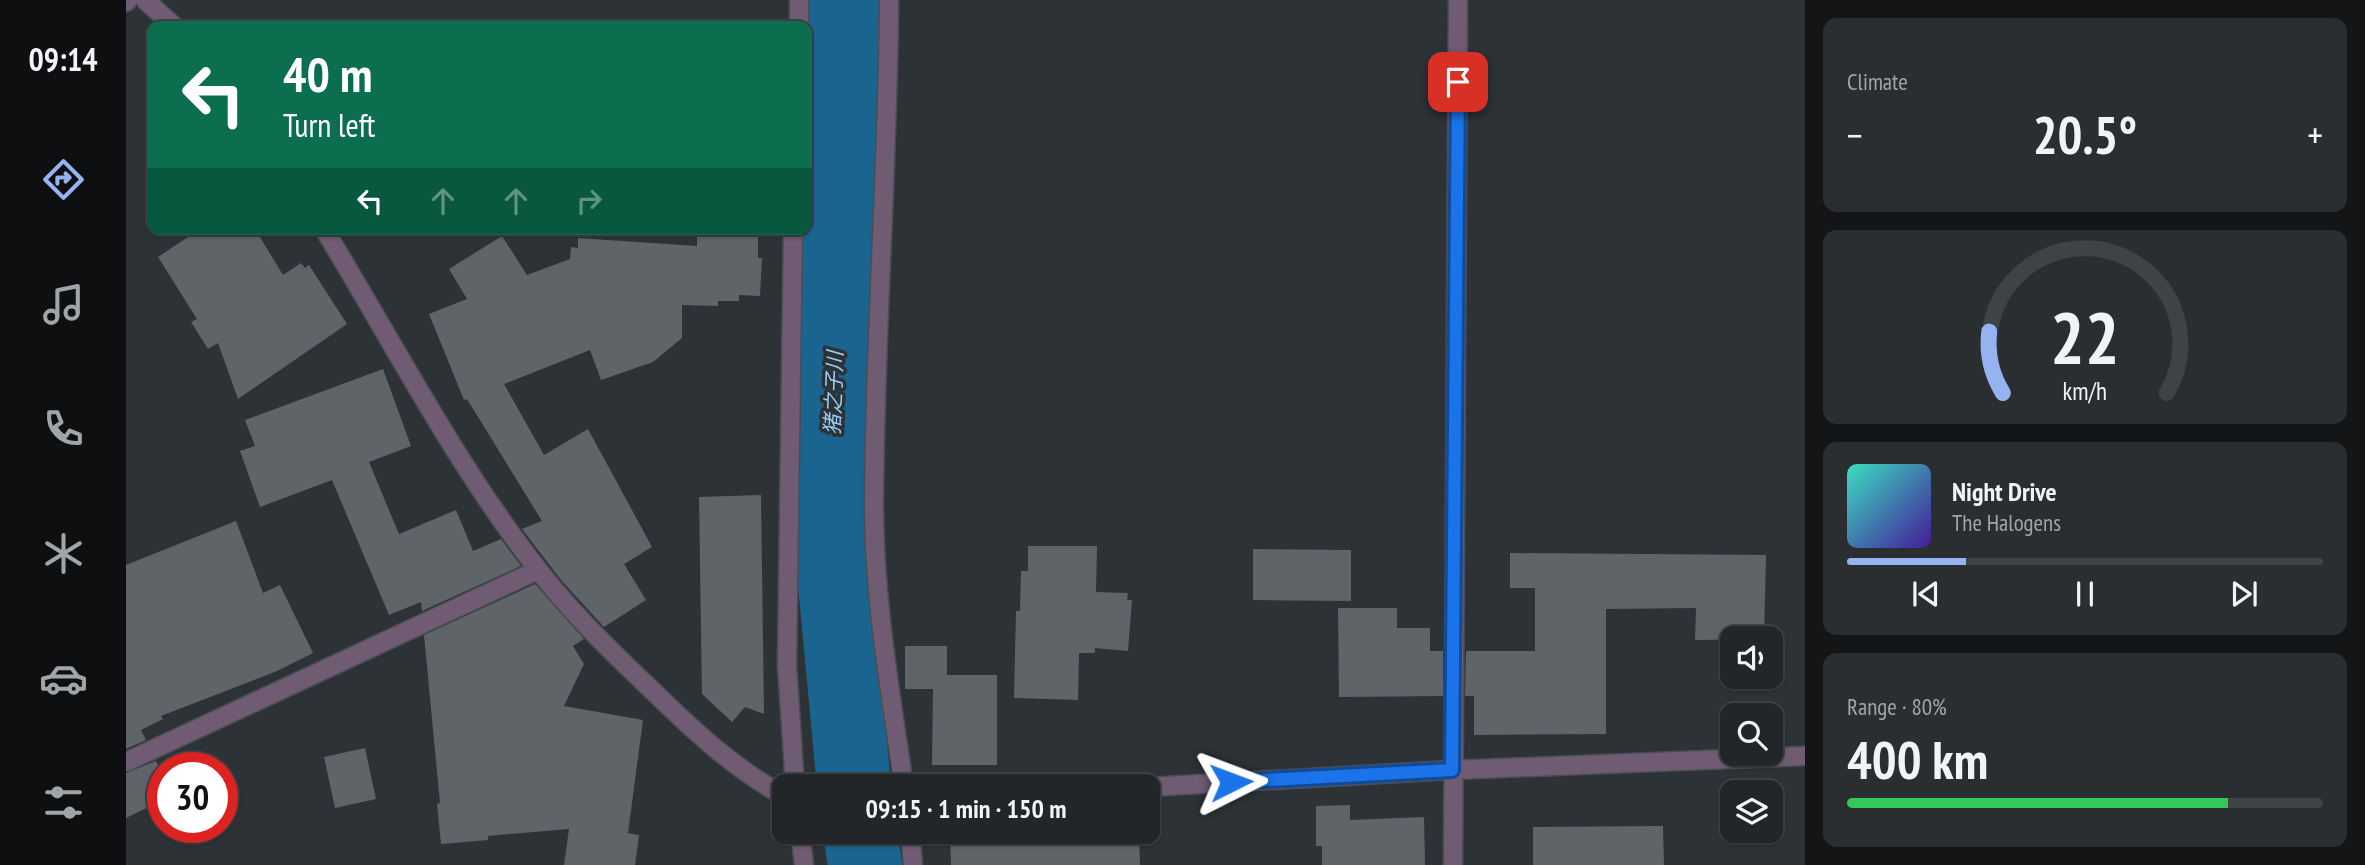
<!DOCTYPE html>
<html lang="en">
<head>
<meta charset="utf-8">
<style>
	:root { --surface:#222629; --page:#2a2e31; --text:#f1f3f6; --muted:#a2a5a8; --line:#3f4346; --accent:#95b2f1 }
	body { margin:0; font-family:"PT Sans Narrow","Noto Sans JP",sans-serif; background:var(--page); color:var(--text); height:100vh; display:flex; flex-direction:column; font-size:26px; white-space:nowrap }
	* { box-sizing:border-box; margin:0 }
	p { font-size:23px; color:var(--muted) }
	.icon { flex:none; width:38px; height:38px; fill:none; stroke:currentColor; stroke-width:2; stroke-linecap:round; stroke-linejoin:round }
	.map { position:relative; flex:1; overflow:hidden }
	.panel { display:flex; flex-direction:column; gap:18px; padding:18px; background:#131517; width:560px }
	.panel>* { flex:none }
	.banner { position:absolute; left:21px; top:21px; width:665px; height:214px; border-radius:14px; box-shadow:0 2px 5px #0004,0 0 0 2px var(--line); background:#0b6e4f; color:#fff; overflow:hidden }
	.controls { position:absolute; left:1594px; top:626px; display:grid; gap:14px }
	.controls a { display:grid; place-items:center; width:63px; height:63px; border-radius:14px; background:var(--surface); box-shadow:0 2px 5px #0004,0 0 0 2px var(--line); font-size:35px }
	.speed { position:absolute; left:21px; top:752px; display:flex; gap:14px; font-size:35px; font-weight:700; text-align:center }
	.speed>* { display:grid; place-content:center; width:91px; height:91px; border-radius:50%; background:var(--surface); box-shadow:0 2px 5px #0004,0 0 0 2px var(--line); line-height:1 }
	.speed .limit { border:10px solid #d22; background:#fff; color:#111 }
	.pin { position:absolute; display:grid; place-items:center; width:60px; height:60px; color:#fff; margin:-30px; border-radius:14px; box-shadow:0 4px 10px #0006 }
	.me { position:absolute; width:77px; margin:-38px; rotate:87deg; stroke-linejoin:round; filter:drop-shadow(0 0 5px #0008) }
	.turn { display:flex; align-items:center; gap:24px; height:147px; padding:0 21px; font-size:32px }
	.turn .icon { width:91px; height:91px; stroke-width:2.5 }
	.turn b { display:block; font-size:49px; line-height:60px }
	.lanes { display:flex; align-items:center; height:66px; padding:0 21px; background:#0003; justify-content:center; gap:35px; direction:ltr }
	.lanes .off { opacity:.35 }
	.big { font-size:52px; font-weight:700; line-height:1.1 }
	.panel .tile { flex:1; display:flex; flex-direction:column; justify-content:center; gap:10px; min-width:0; padding:0 24px; border-radius:14px; background:var(--page) }
	.panel .dial { align-items:center; gap:0 }
	.dial svg { height:182px; overflow:visible; fill:none; stroke:var(--line); stroke-width:7; stroke-linecap:round; text-anchor:middle }
	.dial text { fill:var(--text); stroke:none }
	.song { display:flex; align-items:center; gap:21px }
	.cover { width:84px; height:84px; border-radius:10px; background:linear-gradient(135deg,hsl(170 70% 55%),hsl(260 70% 35%)) }
	.played { height:7px; border-radius:4px; background:linear-gradient(90deg,var(--accent) 25%,var(--line) 25%) }
	.keys { display:flex; justify-content:space-around; direction:ltr }
	.heat { display:flex; justify-content:space-between; align-items:center; font-size:38px; direction:ltr }
	.charge { height:10px; border-radius:5px; background:linear-gradient(90deg,#34c759 80%,var(--line) 0) }
	.trip { position:absolute; left:646px; top:774px; width:388px; height:70px; border-radius:14px; background:var(--surface); box-shadow:0 2px 5px #0004,0 0 0 2px var(--line); font-weight:700; line-height:70px; text-align:center }
	main { display:flex; flex:1; min-height:0 }
	.tab-bar { display:flex; flex-direction:column; width:126px; justify-content:space-around; align-items:center; background:#0e0f10; color:var(--muted) }
	.tab-bar .icon { width:49px; height:49px }
	.tab-bar .on { color:var(--accent) }
	.tab-bar b { font-size:32px; color:var(--text) }
	.map>svg:first-child { display:block }
</style>
</head>
<body>
<main>
<nav class="tab-bar">
<b>09:14</b>
<svg class="icon on" aria-label="directions" viewBox="0 0 24 24"><path d="M12 3l9 9-9 9-9-9zM9 14v-3h6M13 9l2 2-2 2"/></svg>
<svg class="icon" aria-label="music" viewBox="0 0 24 24"><path d="M9 18V5l10-2v13"/><circle cx="6" cy="18" r="3"/><circle cx="16" cy="16" r="3"/></svg>
<svg class="icon" aria-label="phone" viewBox="0 0 24 24"><path d="M5 4h4l2 5-3 2q2 4 5 5l2-3 5 2v4C11 20 4 13 5 4z"/></svg>
<svg class="icon" aria-label="climate" viewBox="0 0 24 24"><path d="M12 3v18M4 7l16 10M4 17L20 7"/></svg>
<svg class="icon" aria-label="car" viewBox="0 0 24 24"><path d="M5 17H2v-5l4-1 3-4h7l3 4 3 1v5h-3M9 17h6M6 11h13"/><circle cx="7" cy="17" r="2"/><circle cx="17" cy="17" r="2"/></svg>
<svg class="icon" aria-label="filters" viewBox="0 0 24 24"><path d="M4 7h16M4 17h16"/><circle cx="9" cy="7" r="2"/><circle cx="15" cy="17" r="2"/></svg>
</nav>
<div class="map">
<svg width="1679" height="865" viewBox="0 0 1679 865">
	<rect width="100%" height="100%" fill="#2d3237"/>
	<g fill="none" stroke-linecap="round" stroke-linejoin="round">
		<path stroke="#1a6590" stroke-width="74" d="M 719,0 L 704,530 L 728,786
			M 734,831 L 739,865"/>
	</g>
	<path fill="#5f6469" d="M 74,229 L 129,229 L 157,275 L 175,263 L 179,268 L 183,265 L 221,324 L 112,399 L 92,343 L 82,349 L 65,322 L 71,319 L 32,257 Z
		M 571,229 L 632,231 L 632,258 L 636,258 L 634,296 L 613,295 L 613,301 L 592,301 L 592,306 L 556,305 L 556,338 L 527,362 L 475,380 L 464,350 L 378,384 L 418,455 L 462,429 L 526,547 L 498,564 L 520,600 L 478,627 L 435,580 L 396,529 L 416,521 L 341,399 L 338,400 L 303,314 L 341,299 L 323,269 L 376,236 L 401,275 L 444,259 L 445,247 L 452,248 L 452,238 L 571,246 Z
		M 257,369 L 285,446 L 243,462 L 273,534 L 330,510 L 347,551 L 375,539 L 395,566 L 296,611 L 295,602 L 263,615 L 206,480 L 134,507 L 114,451 L 129,446 L 119,420 Z
		M 635,495 L 638,714 L 619,707 L 606,722 L 576,694 L 573,497 Z
		M 110,521 L 137,593 L 154,585 L 187,653 L 151,671 L 35,716 L 37,719 L 15,730 L 20,740 L 0,749 L 0,565 Z
		M 902,546 L 971,546 L 970,592 L 1002,593 L 1001,600 L 1006,600 L 1002,651 L 969,648 L 969,653 L 953,653 L 952,700 L 888,698 L 890,611 L 894,611 L 895,571 L 902,571 Z
		M 1127,549 L 1225,550 L 1225,601 L 1127,600 Z
		M 1384,553 L 1640,555 L 1638,639 L 1569,640 L 1570,608 L 1480,609 L 1480,734 L 1348,735 L 1348,696 L 1339,696 L 1340,651 L 1409,651 L 1409,588 L 1384,588 Z
		M 409,584 L 458,639 L 447,646 L 458,664 L 438,706 L 517,720 L 502,833 L 513,835 L 509,865 L 438,865 L 443,829 L 362,836 L 362,840 L 315,844 L 311,804 L 314,803 L 298,635 Z
		M 1212,608 L 1271,608 L 1271,628 L 1304,628 L 1304,651 L 1317,651 L 1317,696 L 1213,697 Z
		M 779,646 L 821,646 L 821,675 L 871,675 L 871,765 L 806,765 L 807,689 L 779,689 Z
		M 239,748 L 250,799 L 209,808 L 198,757 Z
		M 30,761 L 37,775 L 37,800 L 0,818 L 0,773 Z
		M 1224,805 L 1224,820 L 1298,817 L 1299,865 L 1196,865 L 1196,846 L 1190,846 L 1190,806 Z
		M 1537,826 L 1538,865 L 1407,865 L 1407,827 Z
		M 824,831 L 1013,831 L 1014,865 L 825,865 Z"/>
	<g fill="none" stroke-linecap="round" stroke-linejoin="round">
		<defs>
			<path id="minor" d="M 19,0 L 48,26
				M 763,0 C 762,166 749,331 748,497 C 747,594 764,690 778,786
				M 0,2 L 2,0
				M 673,26 L 673,0
				M 198,229 C 268,344 330,465 413,571 C 448,616 489,655 530,694 C 570,733 609,769 658,796
				M 667,229 L 661,665 L 669,786
				M 0,762 L 412,570
				M 1022,787 L 1326,770 L 1679,756
				M 674,831 L 678,865
				M 784,831 L 787,865
				M 1327,865 L 1332,0"/>
		</defs>
		<use href="#minor" stroke="#4a4e53" stroke-width="21"/>
		<use href="#minor" stroke="#6f5b72" stroke-width="18"/>
	</g>
	<g fill="none" stroke-linecap="round" stroke-linejoin="round">
		<defs>
			<path id="route" d="M 1105,782 L 1326,770 L 1332,82"/>
		</defs>
		<use href="#route" stroke="#114b97" stroke-width="18"/>
		<use href="#route" stroke="#1a73e8" stroke-width="12"/>
	</g>
	<g text-anchor="middle" stroke-width="7" stroke-linejoin="round" paint-order="stroke">
		<g font-size="21" font-style="italic" fill="#97cdf2" stroke="#2d3237">
			<text transform="translate(708 393) rotate(-88)" y="7">猪之子川</text>
		</g>
	</g>
</svg>
<div class="controls">
<a><svg class="icon" aria-label="sound" viewBox="0 0 24 24"><path d="M4 9h4l5-4v14l-5-4H4zM17 9q2 3 0 6"/></svg></a>
<a><svg class="icon" aria-label="search" viewBox="0 0 24 24"><circle cx="10" cy="10" r="6"/><path d="M15 15l6 6"/></svg></a>
<a><svg class="icon" aria-label="layers" viewBox="0 0 24 24"><path d="M12 4l9 5-9 5-9-5zM3 14l9 5 9-5"/></svg></a>
</div>
<div class="speed"><div class="limit">30</div></div>
<div class="pin" style="left:1332px;top:82px;background:#d93025"><svg class="icon" aria-label="arrive" viewBox="0 0 24 24"><path d="M6 21V4h12l-3 4 3 4H6"/></svg></div>
<svg class="me" style="left:1105px;top:782px" viewBox="-20 -20 40 40"><path d="M0-17L14 15 0 8-14 15z" fill="#1a73e8" stroke="#fff" stroke-width="4"/></svg>
<div class="trip">09:15 · 1 min · 150 m</div>
<div class="banner">
<div class="turn"><svg class="icon" aria-label="left" viewBox="0 0 24 24"><path d="M17 20v-9H6M10 6l-5 5 5 5"/></svg><div><b>40 m</b>Turn left</div></div>
<div class="lanes"><svg class="icon" aria-label="left" viewBox="0 0 24 24"><path d="M17 20v-9H6M10 6l-5 5 5 5"/></svg><svg class="icon off" aria-label="ahead" viewBox="0 0 24 24"><path d="M12 20V5M6 11l6-6 6 6"/></svg><svg class="icon off" aria-label="ahead" viewBox="0 0 24 24"><path d="M12 20V5M6 11l6-6 6 6"/></svg><svg class="icon off" aria-label="right" viewBox="0 0 24 24"><path d="M7 20v-9h11M14 6l5 5-5 5"/></svg></div>
</div>
</div>
<section class="panel">
<div class="tile"><p>Climate</p>
<div class="heat"><a>−</a><b class="big">20.5°</b><a>+</a></div>
</div>
<div class="tile dial"><svg viewBox="0 0 100 80">
<path d="M14 69A42 42 0 1 1 86 69"/>
<path d="M14 69A42 42 0 0 1 8 42" stroke="#95b2f1"/>
<text x="50" y="56" font-size="32" font-weight="700">22</text>
<text x="50" y="72" font-size="11">km/h</text>
</svg></div>
<div class="tile">
<div class="song"><i class="cover"></i><div><b>Night Drive</b><p>The Halogens</p></div></div>
<div class="played"></div>
<div class="keys"><svg class="icon" aria-label="previous" viewBox="0 0 24 24"><path d="M18 5L8 12l10 7zM5 5v14"/></svg><svg class="icon" aria-label="pause" viewBox="0 0 24 24"><path d="M8 5v14M16 5v14"/></svg><svg class="icon" aria-label="next" viewBox="0 0 24 24"><path d="M6 5l10 7-10 7zM19 5v14"/></svg></div>
</div>
<div class="tile"><p>Range · 80%</p><b class="big">400 km</b><div class="charge"></div></div>
</section>
</main>
</body>
</html>
